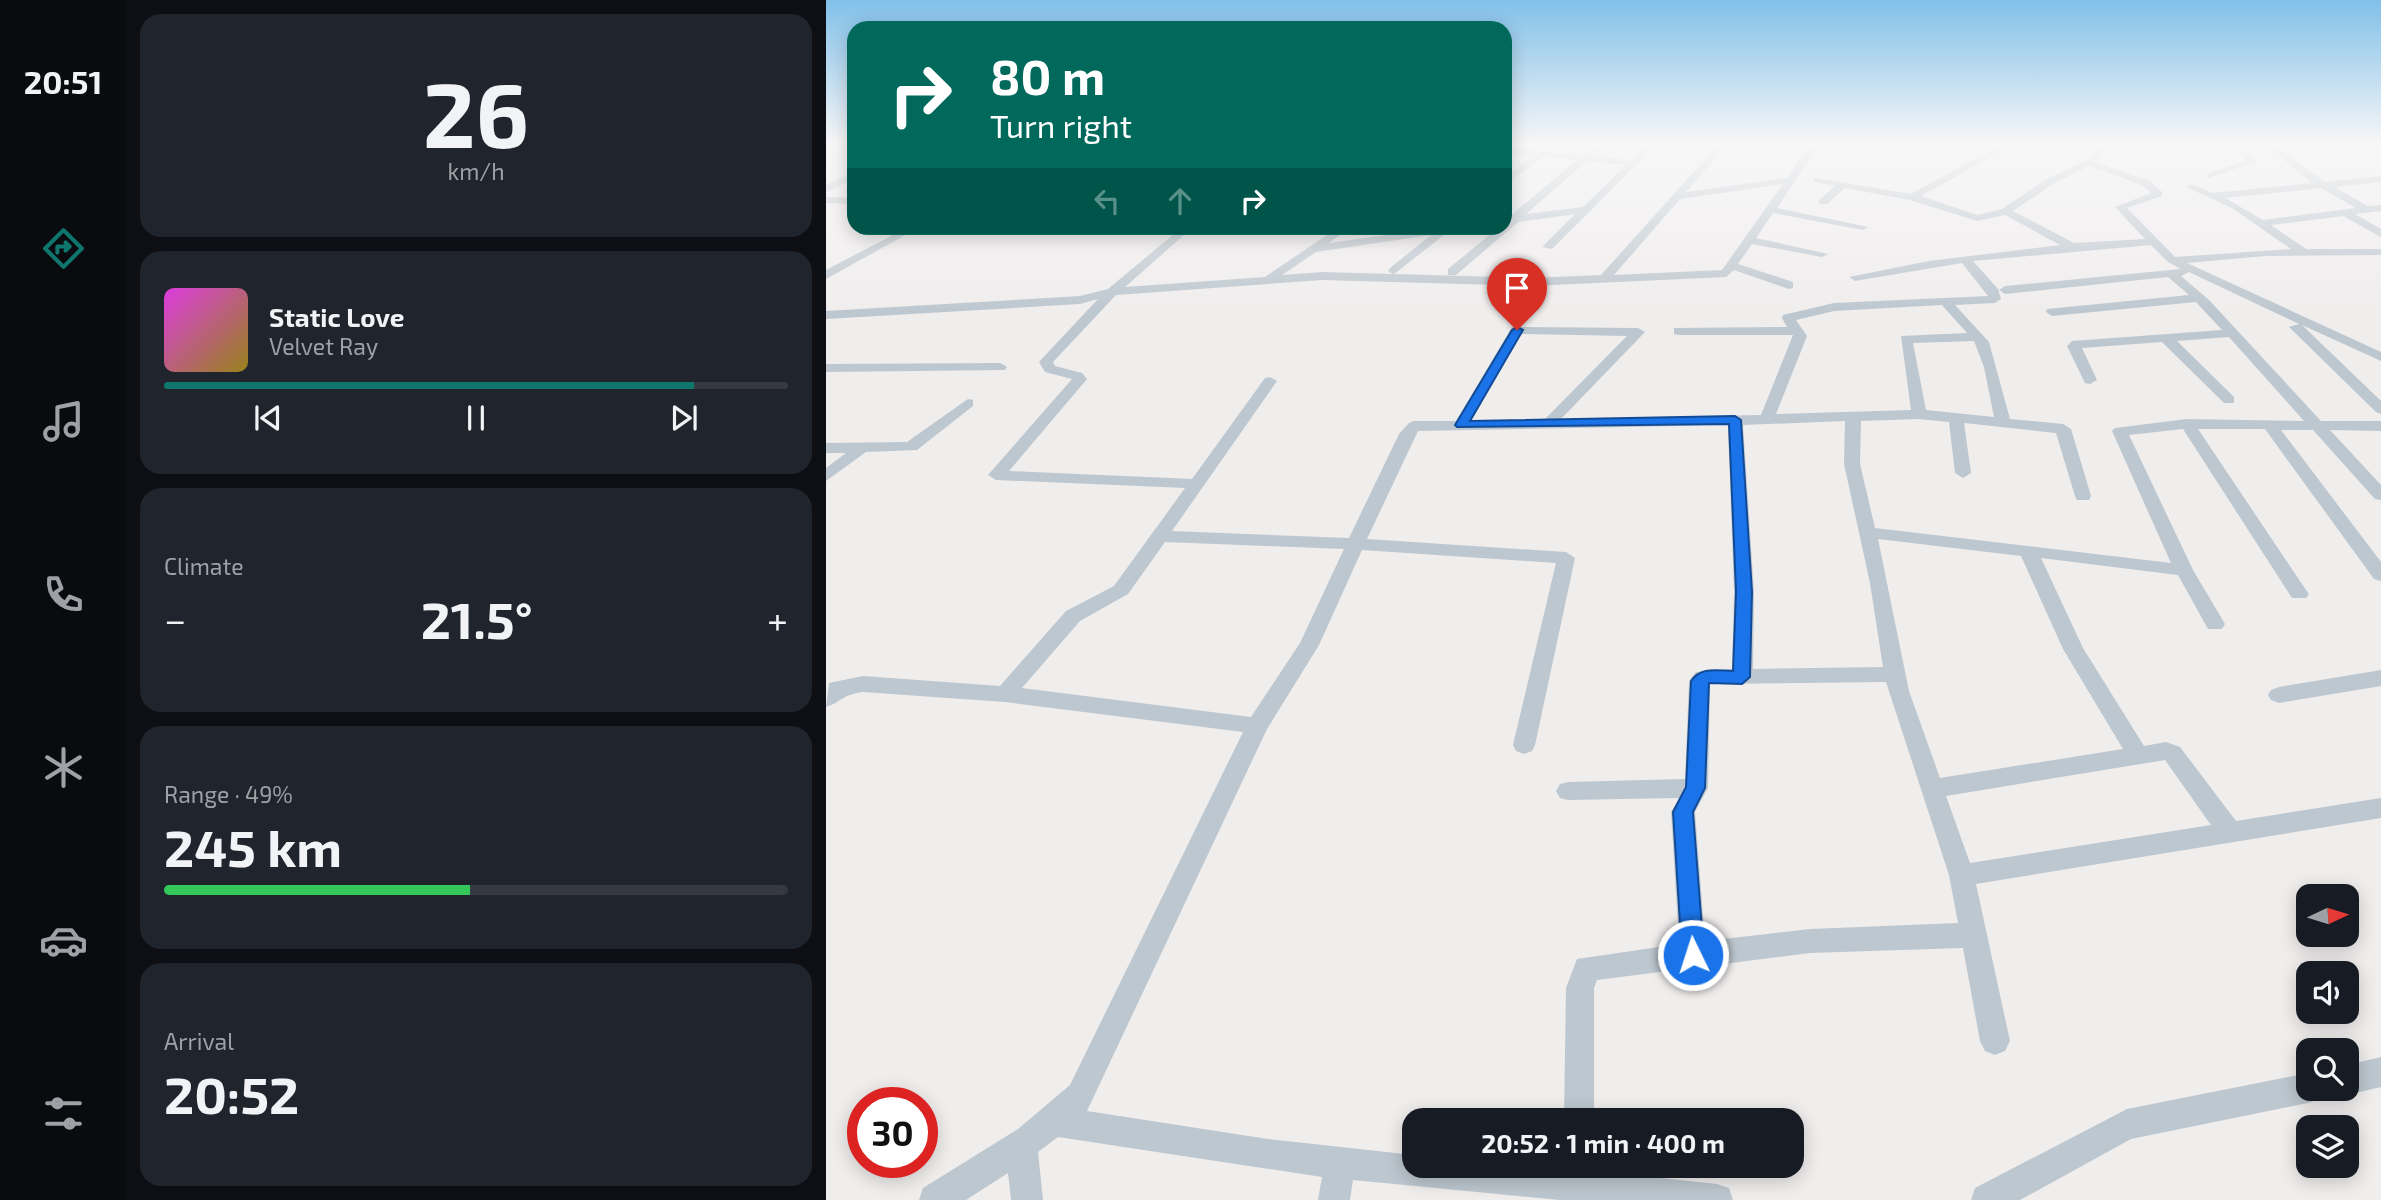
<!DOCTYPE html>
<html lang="en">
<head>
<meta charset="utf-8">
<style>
	:root { --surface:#171b24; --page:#20242c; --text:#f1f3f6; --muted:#9ea1a6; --line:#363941; --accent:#0f766e }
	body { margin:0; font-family:"Exo 2",sans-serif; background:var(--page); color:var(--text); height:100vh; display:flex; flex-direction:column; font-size:26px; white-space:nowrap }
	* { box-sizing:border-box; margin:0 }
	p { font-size:23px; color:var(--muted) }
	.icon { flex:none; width:38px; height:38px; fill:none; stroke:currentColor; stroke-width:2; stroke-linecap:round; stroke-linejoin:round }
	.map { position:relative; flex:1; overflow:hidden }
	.drawer { display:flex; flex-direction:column; gap:14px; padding:14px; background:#0d0f14; width:700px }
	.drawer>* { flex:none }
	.hud { position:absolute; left:21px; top:21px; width:665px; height:214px; border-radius:21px; box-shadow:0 4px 18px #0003; background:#00695c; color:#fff; overflow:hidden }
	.needle { width:46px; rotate:86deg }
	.controls { position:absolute; left:1470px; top:884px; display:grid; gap:14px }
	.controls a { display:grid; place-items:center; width:63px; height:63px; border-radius:14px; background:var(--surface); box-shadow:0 4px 18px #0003; font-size:35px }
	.speed { position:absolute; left:21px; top:1087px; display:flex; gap:14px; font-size:35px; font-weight:700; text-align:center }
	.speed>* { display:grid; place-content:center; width:91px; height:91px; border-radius:50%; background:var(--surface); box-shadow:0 4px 18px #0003; line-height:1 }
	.speed .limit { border:10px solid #d22; background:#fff; color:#111 }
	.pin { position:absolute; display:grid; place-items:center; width:60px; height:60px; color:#fff; margin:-72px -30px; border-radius:50% 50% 50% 0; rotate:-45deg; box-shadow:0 0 7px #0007 }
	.pin .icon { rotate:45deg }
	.me { position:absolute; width:77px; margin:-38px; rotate:356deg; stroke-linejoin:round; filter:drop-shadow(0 0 5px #0008) }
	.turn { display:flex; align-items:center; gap:24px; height:147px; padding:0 28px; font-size:32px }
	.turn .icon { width:91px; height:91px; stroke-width:2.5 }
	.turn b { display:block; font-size:49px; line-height:60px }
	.lanes { display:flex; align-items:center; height:66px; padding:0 28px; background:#0003; justify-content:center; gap:35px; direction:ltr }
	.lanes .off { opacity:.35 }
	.big { font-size:52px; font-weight:700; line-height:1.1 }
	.drawer .widget { flex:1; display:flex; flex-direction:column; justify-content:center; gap:10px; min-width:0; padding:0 24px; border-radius:21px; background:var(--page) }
	.drawer .dial { align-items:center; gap:0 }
	.dial b { font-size:91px; line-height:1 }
	.song { display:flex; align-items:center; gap:21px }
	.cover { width:84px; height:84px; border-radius:10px; background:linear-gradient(135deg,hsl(300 70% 55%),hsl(50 70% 35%)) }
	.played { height:7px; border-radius:4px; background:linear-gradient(90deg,var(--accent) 85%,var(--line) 85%) }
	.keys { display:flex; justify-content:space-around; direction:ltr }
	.heat { display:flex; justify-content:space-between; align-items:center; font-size:38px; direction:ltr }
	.charge { height:10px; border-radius:5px; background:linear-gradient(90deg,#34c759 49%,var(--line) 0) }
	.trip { position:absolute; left:576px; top:1108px; width:402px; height:70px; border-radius:21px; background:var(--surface); box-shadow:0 4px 18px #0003; font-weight:700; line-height:70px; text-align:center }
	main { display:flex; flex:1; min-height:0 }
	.menu { display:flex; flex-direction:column; width:126px; justify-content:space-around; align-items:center; background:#090b0e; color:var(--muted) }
	.menu .icon { width:49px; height:49px }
	.menu .on { color:var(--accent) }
	.menu b { font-size:32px; color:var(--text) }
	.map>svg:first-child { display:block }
</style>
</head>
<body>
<main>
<nav class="menu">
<b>20:51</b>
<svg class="icon on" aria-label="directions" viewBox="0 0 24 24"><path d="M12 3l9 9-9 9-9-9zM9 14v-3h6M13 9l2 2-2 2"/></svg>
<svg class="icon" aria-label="music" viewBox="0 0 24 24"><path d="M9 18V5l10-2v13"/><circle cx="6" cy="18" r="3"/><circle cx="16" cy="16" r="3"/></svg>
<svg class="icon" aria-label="phone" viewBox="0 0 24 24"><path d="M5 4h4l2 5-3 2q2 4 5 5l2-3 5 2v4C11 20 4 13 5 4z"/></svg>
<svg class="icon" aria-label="climate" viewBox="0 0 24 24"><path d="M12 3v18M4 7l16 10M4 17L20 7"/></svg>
<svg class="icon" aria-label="car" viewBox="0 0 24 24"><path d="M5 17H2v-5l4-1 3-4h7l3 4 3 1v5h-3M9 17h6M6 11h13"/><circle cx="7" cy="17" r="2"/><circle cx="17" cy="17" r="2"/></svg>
<svg class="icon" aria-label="filters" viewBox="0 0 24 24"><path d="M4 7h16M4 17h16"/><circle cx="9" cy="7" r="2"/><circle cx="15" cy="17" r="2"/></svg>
</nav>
<section class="drawer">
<div class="widget dial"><b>26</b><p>km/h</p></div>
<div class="widget">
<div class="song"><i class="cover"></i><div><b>Static Love</b><p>Velvet Ray</p></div></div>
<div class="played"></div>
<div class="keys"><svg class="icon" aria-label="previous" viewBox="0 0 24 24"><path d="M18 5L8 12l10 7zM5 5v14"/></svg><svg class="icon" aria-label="pause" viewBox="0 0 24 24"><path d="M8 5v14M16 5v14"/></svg><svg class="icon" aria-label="next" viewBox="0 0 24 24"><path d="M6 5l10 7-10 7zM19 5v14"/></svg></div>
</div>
<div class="widget"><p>Climate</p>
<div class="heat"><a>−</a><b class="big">21.5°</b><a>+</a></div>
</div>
<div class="widget"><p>Range · 49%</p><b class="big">245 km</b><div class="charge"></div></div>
<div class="widget"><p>Arrival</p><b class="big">20:52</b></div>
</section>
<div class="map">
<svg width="1555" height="1200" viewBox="0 0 1555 1200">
	<rect width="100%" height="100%" fill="#f0eded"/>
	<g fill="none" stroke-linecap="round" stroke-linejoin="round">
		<path fill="#bdc7cf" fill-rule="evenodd" d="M 768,145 L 778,145 L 767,156 L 805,160 L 821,145 L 830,145 L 726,249 L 716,247 L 749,214 L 692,222 L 630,275 L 622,275 L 622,269 L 672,228 L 679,228 L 683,217 L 751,160 L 717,157 L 679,185 L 679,177 L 707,156 L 679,153 L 679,147 L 713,151 L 720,147 L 723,152 L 757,155 ZM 761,161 L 800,165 L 757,207 L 700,214 Z
			M 892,145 L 901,145 L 860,192 L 961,178 L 984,145 L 993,145 L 951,208 L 1042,227 L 1037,230 L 947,213 L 930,238 L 1002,254 L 996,257 L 926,244 L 912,264 L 967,282 L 967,288 L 963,289 L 908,270 L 900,277 L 705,286 L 496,280 L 290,295 L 227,362 L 229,366 L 256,373 L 261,379 L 183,471 L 366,479 L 439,378 L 444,377 L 451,381 L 346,531 L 523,538 L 573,434 L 583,423 L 588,421 L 630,421 L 686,327 L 812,328 L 819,332 L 735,419 L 935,415 L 967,335 L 853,335 L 848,334 L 848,328 L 961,327 L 956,318 L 957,315 L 1008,303 L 1162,296 L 1136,263 L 1029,281 L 1023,277 L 1103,261 L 1234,245 L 1179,215 L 1151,221 L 1084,200 L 1019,188 L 1001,204 L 993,204 L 993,200 L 1009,186 L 988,182 L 988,178 L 1085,194 L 1175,145 L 1186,145 L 1095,196 L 1151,215 L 1176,209 L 1219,180 L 1259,161 L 1277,145 L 1287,145 L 1269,162 L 1324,181 L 1336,192 L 1336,196 L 1301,208 L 1349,257 L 1465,249 L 1406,208 L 1360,187 L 1365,184 L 1387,193 L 1486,183 L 1439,145 L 1449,145 L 1499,182 L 1555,176 L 1555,182 L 1508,187 L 1542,206 L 1555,205 L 1555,211 L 1529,214 L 1555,229 L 1555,237 L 1517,216 L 1445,225 L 1480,249 L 1555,249 L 1555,255 L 1439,256 L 1361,263 L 1555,352 L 1555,361 L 1476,325 L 1555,401 L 1555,414 L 1550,412 L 1463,327 L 1473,324 L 1363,272 L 1355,276 L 1383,300 L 1495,421 L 1555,421 L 1555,431 L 1504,430 L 1555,485 L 1555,500 L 1549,499 L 1487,430 L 1455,430 L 1555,562 L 1555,581 L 1548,579 L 1439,429 L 1372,429 L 1480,590 L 1483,594 L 1480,598 L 1466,598 L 1357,429 L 1303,435 L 1367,570 L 1399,624 L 1396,629 L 1382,629 L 1352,575 L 1215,558 L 1257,648 L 1318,746 L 1340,742 L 1354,747 L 1410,821 L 1555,798 L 1555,818 L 1150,884 L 1184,1041 L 1179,1051 L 1169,1055 L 1159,1051 L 1154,1041 L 1137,948 L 984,953 L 771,980 L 768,988 L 768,1120 L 738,1120 L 740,988 L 751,959 L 853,944 L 845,812 L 853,798 L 742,800 L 734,798 L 730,791 L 734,784 L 742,782 L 859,779 L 863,681 L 870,672 L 906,669 L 908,592 L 902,425 L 592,431 L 541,539 L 740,552 L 749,558 L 709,745 L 706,751 L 698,754 L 690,751 L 687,745 L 730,563 L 536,550 L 493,645 L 441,729 L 261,1111 L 442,1139 L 588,1155 L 588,1166 L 737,1168 L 737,1166 L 769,1166 L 769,1171 L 891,1184 L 903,1188 L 907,1200 L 733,1200 L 527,1180 L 524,1200 L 492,1200 L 496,1177 L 232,1137 L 212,1152 L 217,1200 L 185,1200 L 182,1173 L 140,1200 L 93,1200 L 97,1188 L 192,1129 L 244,1085 L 417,732 L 179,702 L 37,692 C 15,695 16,702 0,707 L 3,683 L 37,676 L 174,686 L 240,611 L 288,586 L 359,488 L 170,480 L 162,475 L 246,379 L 219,372 L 213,362 L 272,299 L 254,304 L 0,319 L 0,311 L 254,296 L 282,289 L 355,228 L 366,228 L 299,287 L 439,277 L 511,228 L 523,228 L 503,243 L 610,228 L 634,228 L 622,232 L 568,274 L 705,278 L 775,275 ZM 1263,166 L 1316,185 L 1325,193 L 1289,207 L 1319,239 L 1248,243 L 1187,211 L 1227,184 ZM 957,184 L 896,270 L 788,275 L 854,199 ZM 1495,188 L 1530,208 L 1437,220 L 1399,198 ZM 605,235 L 564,268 L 562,271 L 567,274 L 496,272 L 456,275 L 490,252 ZM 1325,245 L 1342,262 L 1355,269 L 1179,286 L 1173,290 L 1179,294 L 1342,277 L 1363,295 L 1221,309 L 1220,312 L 1226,316 L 1370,302 L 1396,330 L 1246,341 L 1241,346 L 1259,383 L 1264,384 L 1271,380 L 1256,348 L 1336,342 L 1398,403 L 1408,403 L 1408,397 L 1351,341 L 1403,337 L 1478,421 L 1361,419 L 1289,428 L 1286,431 L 1345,563 L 1049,528 L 1034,464 L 1035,421 L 1093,419 L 1123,422 L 1129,473 L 1137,478 L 1145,473 L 1138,423 L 1230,433 L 1249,496 L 1251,500 L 1263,500 L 1265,496 L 1245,429 L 1237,424 L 1184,419 L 1163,342 L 1129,305 L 1169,303 L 1175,299 L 1172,289 L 1147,261 ZM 1116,305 L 1141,333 L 1075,336 L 1085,410 L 950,414 L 981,336 L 970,320 L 1008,311 ZM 695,334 L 801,336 L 718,420 L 645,421 ZM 1148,341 L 1158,367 L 1168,417 L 1100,410 L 1087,343 ZM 1019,421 L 1018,464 L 1044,583 L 1057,667 L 927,669 L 928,592 L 917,425 ZM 1052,539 L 1195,556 L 1237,649 L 1297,749 L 1114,778 L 1083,691 ZM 339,542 L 518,549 L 474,643 L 425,717 L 196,688 L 254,621 L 302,594 ZM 1060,682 L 1123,875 L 1132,923 L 984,929 L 879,941 L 869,812 L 882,788 L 884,684 ZM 1339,760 L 1385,825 L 1144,863 L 1120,796 Z
			M 1402,145 L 1412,145 L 1433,161 L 1382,178 L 1382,174 L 1421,160 Z
			M 1545,145 L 1555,145 L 1555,148 Z
			M 28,172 L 28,179 L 0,192 L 0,185 Z
			M 0,197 L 28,198 L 28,204 L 0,203 Z
			M 80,228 L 92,228 L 0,279 L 0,270 Z
			M 174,363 L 181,367 L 179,370 L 0,372 L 0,364 Z
			M 142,399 L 147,400 L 147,406 L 91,450 L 40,452 L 0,481 L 0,468 L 20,453 L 0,453 L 0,443 L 81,442 Z
			M 1555,670 L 1555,686 L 1453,703 L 1445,700 L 1442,695 L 1445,690 L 1453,687 Z
			M 1555,1057 L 1555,1087 L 1521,1095 L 1510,1091 L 1521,1088 L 1521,1065 Z
			M 1482,1073 L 1482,1088 L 1497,1088 L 1493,1099 L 1482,1103 L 1305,1139 L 1194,1200 L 1145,1200 L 1149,1188 L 1301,1109 Z"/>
	</g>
	<linearGradient id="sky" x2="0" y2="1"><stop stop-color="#81c0e9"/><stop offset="0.46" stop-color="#f8f7f7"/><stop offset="1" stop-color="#f8f7f7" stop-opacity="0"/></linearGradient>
	<rect width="1555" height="313" fill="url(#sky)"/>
	<path fill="#1a73e8" stroke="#114b97" stroke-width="2" d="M 691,327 L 697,330 L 644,421 L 909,416 L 915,420 L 926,592 L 924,677 L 916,684 L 883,683 L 879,788 L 867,812 L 878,955 L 875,962 L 867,966 L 859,962 L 856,955 L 847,812 L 860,787 L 865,681 C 875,666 892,671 907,671 L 910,592 L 903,424 L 631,427 L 629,425 L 686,330 Z"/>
</svg>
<div class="controls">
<a><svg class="needle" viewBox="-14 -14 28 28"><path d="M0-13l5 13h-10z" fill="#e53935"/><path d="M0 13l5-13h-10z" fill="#9ea1a6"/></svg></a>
<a><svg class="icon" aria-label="sound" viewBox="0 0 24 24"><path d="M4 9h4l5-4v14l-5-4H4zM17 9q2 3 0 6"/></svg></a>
<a><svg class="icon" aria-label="search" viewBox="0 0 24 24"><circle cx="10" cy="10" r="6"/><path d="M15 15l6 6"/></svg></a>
<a><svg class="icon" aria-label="layers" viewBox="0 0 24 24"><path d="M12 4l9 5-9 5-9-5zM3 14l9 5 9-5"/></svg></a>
</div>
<div class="speed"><div class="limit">30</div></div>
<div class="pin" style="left:691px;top:330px;background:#d93025"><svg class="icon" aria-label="arrive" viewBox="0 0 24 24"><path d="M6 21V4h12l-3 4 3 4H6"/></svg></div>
<svg class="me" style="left:867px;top:955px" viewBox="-20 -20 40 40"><circle r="17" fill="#1a73e8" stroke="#fff" stroke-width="3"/><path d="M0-11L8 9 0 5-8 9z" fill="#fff"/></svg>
<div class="trip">20:52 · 1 min · 400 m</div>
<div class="hud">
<div class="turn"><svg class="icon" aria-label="right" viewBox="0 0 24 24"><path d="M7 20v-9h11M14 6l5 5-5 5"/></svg><div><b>80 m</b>Turn right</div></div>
<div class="lanes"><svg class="icon off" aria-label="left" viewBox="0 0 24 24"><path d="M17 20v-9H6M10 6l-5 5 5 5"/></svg><svg class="icon off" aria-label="ahead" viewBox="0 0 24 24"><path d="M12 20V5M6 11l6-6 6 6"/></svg><svg class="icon" aria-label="right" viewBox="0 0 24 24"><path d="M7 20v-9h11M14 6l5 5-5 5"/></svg></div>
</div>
</div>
</main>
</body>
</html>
